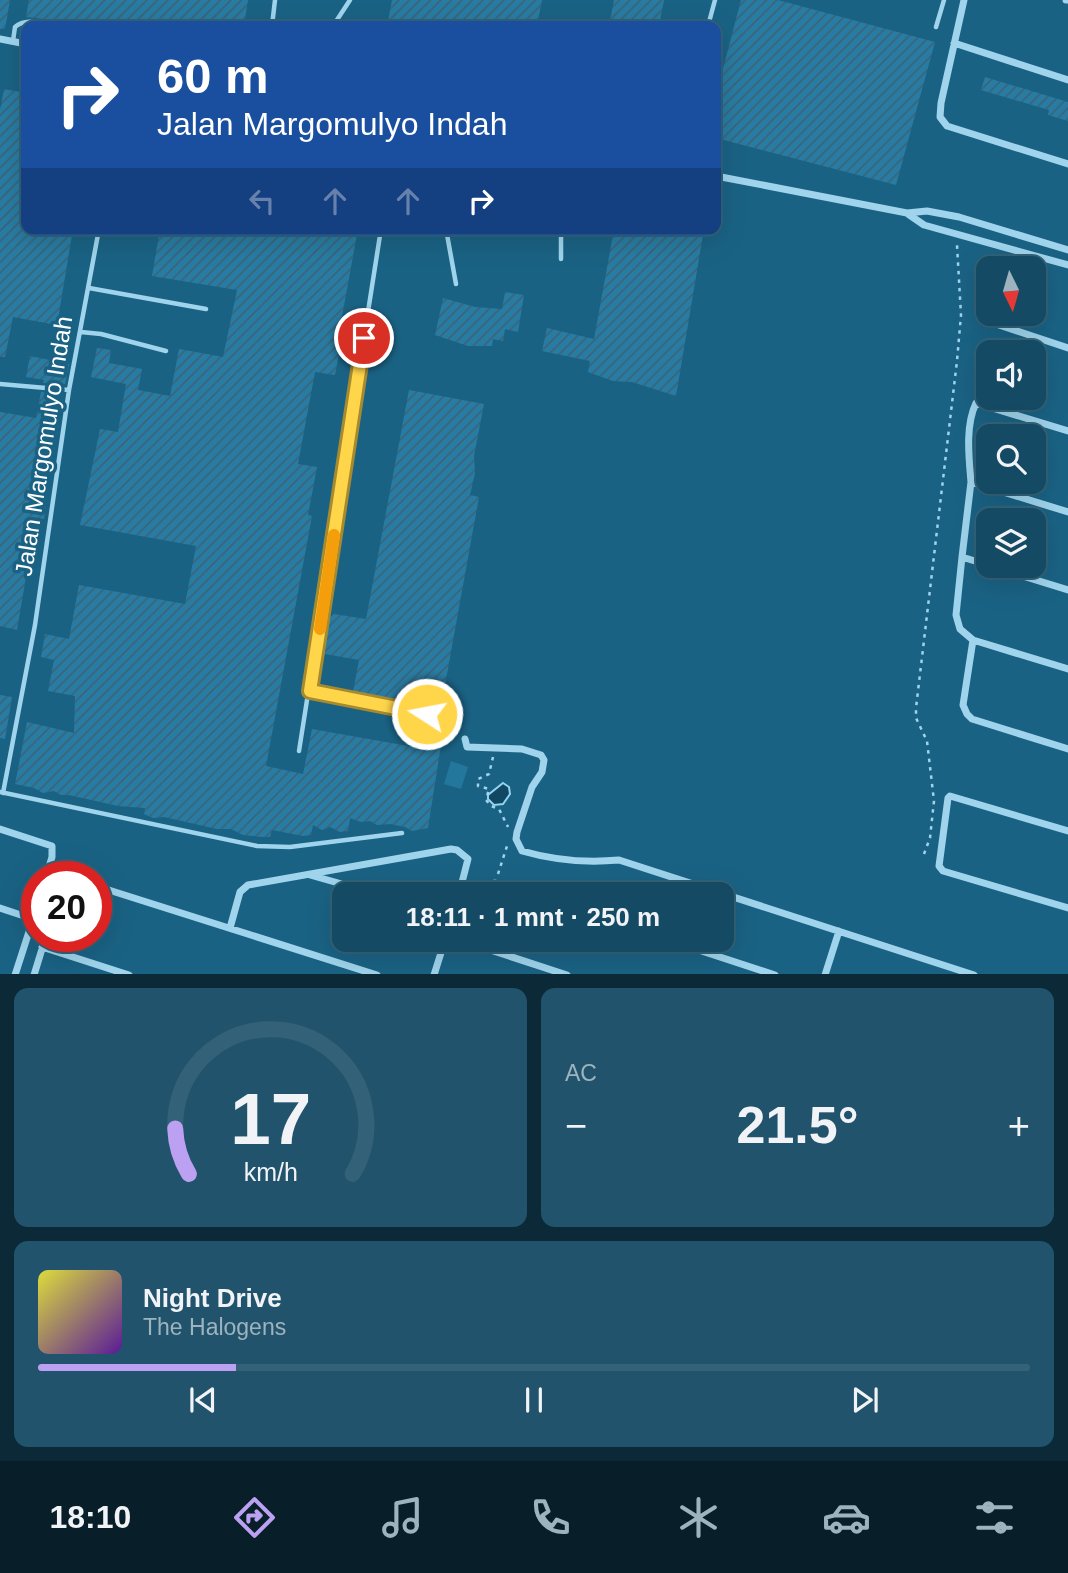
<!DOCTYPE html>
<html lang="id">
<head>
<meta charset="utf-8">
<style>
	:root { --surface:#144a63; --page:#21546c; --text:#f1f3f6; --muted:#9db3be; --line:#336278; --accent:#bca0f2 }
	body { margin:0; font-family:Helvetica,sans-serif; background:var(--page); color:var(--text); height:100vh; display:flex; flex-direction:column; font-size:26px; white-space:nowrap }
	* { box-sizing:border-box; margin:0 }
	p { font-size:23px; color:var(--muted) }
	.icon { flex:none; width:38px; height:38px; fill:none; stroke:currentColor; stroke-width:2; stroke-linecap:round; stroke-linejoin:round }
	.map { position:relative; height:974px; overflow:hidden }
	.panel { display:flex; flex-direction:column; gap:14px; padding:14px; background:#0b2936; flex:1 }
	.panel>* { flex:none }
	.top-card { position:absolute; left:21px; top:21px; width:700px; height:214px; border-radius:14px; box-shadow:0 7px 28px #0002,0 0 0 2px var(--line); background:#1a4fa0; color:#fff; overflow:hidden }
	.needle { width:46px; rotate:175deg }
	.tools { position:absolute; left:976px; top:256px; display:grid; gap:14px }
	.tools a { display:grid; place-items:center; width:70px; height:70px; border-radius:14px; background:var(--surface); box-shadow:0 7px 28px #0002,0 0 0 2px var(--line); font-size:35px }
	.speed { position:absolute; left:21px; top:861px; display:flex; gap:14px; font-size:35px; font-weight:700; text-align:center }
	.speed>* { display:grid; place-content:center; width:91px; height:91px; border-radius:50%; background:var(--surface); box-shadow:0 7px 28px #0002,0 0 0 2px var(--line); line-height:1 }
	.speed .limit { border:10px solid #d22; background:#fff; color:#111 }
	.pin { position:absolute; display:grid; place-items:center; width:60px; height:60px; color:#fff; margin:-30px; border:4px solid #fff; border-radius:50%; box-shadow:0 2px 7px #0007 }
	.me { position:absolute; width:77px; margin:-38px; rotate:281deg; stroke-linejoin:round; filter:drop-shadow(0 0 5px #0008) }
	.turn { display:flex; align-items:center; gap:24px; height:147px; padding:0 21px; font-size:32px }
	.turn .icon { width:91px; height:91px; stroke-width:2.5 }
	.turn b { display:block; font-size:49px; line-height:60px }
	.lanes { display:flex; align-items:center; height:66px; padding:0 21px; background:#0003; justify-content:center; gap:35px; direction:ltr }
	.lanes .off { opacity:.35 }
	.big { font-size:52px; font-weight:700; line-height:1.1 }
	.panel .card { flex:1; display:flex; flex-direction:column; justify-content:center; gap:10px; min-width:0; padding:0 24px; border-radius:14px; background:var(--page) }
	.panel .dial { align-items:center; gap:0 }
	.dial svg { height:182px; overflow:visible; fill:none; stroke:var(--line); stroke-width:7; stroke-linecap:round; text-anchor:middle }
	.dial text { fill:var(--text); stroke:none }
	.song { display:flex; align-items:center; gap:21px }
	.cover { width:84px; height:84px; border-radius:10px; background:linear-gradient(135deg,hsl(60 70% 55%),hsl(270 70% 35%)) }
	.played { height:7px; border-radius:4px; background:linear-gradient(90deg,var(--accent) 20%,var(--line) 20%) }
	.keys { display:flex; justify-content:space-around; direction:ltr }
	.heat { display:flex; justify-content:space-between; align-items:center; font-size:38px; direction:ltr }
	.panel .tiles { flex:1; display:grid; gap:14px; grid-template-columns:1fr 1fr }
	.card:last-child { grid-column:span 2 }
	.trip { position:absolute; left:332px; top:882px; width:402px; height:70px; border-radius:14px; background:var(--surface); box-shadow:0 7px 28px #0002,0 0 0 2px var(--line); font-weight:700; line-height:70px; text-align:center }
	.dock { display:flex; height:112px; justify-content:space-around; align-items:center; background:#081e28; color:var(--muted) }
	.dock .icon { width:49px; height:49px }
	.dock .on { color:var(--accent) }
	.dock b { font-size:32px; color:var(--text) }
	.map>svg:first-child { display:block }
</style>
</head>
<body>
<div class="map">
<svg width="1068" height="975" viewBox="0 0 1068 975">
	<defs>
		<pattern id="building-hatch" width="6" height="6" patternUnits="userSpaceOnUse" patternTransform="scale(1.75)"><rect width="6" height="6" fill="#287ca3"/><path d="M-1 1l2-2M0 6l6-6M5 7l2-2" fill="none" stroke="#3a6478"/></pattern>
	</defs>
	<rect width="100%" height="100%" fill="#1a6284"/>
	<path fill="#23779d" d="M 451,761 L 468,767 L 461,789 L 444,784 Z"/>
	<path fill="#114762" stroke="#92d3ee" stroke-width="2" d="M 503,783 L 509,787 L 510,794 L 503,804 L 494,805 L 488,799 L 488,795 Z"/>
	<path fill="url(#building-hatch)" d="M 0,0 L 10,0 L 5,29 L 0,29 Z
		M 29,0 L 248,0 L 244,26 L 72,26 L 58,24 L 54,20 L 26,17 Z
		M 392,0 L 542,0 L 537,26 L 387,26 Z
		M 614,0 L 664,0 L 659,26 L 609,26 Z
		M 741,0 L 778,0 L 935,42 L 896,185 L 716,138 L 716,95 Z
		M 985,77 L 1068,102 L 1068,121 L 1048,115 L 1049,110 L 981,90 Z
		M 4,89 L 26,93 L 26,229 L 73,229 L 57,325 L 13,317 L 5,357 L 0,357 L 0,110 Z
		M 160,229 L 358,229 L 341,322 L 345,323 L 335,375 L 315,372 L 298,464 L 317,467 L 308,515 L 312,516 L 266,766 L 303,774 L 312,729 L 425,749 L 432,710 L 446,713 L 428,828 L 412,831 L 405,827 L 390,824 L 377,825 L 370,821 L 361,822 L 350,818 L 348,831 L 340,832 L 330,827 L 322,830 L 313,825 L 311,835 L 303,836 L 272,830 L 270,837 L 262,837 L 243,835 L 231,829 L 217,829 L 164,817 L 153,818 L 144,814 L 145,808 L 118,806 L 69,795 L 61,795 L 54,791 L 43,793 L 34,788 L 15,784 L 27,722 L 74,733 L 75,696 L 48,691 L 54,660 L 41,657 L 45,634 L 69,639 L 79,585 L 185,604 L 196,546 L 80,525 L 100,429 L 118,432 L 126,384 L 91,377 L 97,348 L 111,350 L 109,363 L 142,369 L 138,390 L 170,396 L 179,349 L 223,357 L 237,290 L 152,276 Z
		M 614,229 L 704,229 L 676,396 L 632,382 L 613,381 L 588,372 L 590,361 L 542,351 L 547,328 L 594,339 Z
		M 505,292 L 524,295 L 518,332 L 505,329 L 503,341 L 493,339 L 492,346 L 468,346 L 435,335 L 443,298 L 475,307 L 502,309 Z
		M 30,356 L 69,364 L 65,384 L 43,383 L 44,380 L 26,377 Z
		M 409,390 L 484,404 L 474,456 L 475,473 L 470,495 L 479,497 L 441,707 L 353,692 L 359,660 L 325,654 L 327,624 L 330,617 L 334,614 L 366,619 Z
		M 41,392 L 60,394 L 54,422 L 59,423 L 49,480 L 34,479 L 31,500 L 46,502 L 44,519 L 36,518 L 17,630 L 0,626 L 0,412 L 36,418 Z
		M 0,695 L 12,697 L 5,739 L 0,738 Z"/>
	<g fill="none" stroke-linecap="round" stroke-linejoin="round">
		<path stroke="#9fd4ec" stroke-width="2.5" stroke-dasharray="3.5 5" stroke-linecap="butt" d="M 493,757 L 489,774 L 478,779 L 478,786 L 489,789 L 486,800 L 491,806 L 499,809 L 508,827
			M 924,854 L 930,838 L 934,801 L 927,741 L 916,718 L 916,708 L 957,361 L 961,315 L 957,245
			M 498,874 L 508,843"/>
		<path stroke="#9fd4ec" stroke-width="4.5" d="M 272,26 L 275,0
			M 333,26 L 350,0
			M 708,26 L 715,0
			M 936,27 L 944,0
			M 13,41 L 15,27 C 26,18 39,23 53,25
			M 446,229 L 456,284
			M 561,229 L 561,259
			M 89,288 L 206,309
			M 81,332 L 101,334 L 166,351
			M 0,384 L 69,390
			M 310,691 L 427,714
			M 299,751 L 381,229
			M 0,792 L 257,846 L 290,847 L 402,833
			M 3,793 L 35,625 L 69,390 L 99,229"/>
		<path stroke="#9fd4ec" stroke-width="7" d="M 964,0 L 941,103 L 940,117 L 947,126 L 1068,164
			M 1066,0 L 1068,0
			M 0,39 L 26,44
			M 954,43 L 1068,80
			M 716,176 L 907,213 L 927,211 L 959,217 L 1068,250
			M 908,214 L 924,225 L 1068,265
			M 987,321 L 1068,348
			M 971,482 C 969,458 965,426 976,403 L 1068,431
			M 1068,512 L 971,482 L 962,557 L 1068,590
			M 962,557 L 956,615 L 960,629 L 973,640
			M 1068,669 L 973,640 L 963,705 L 967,714 L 972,719 L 1068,749
			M 465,739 L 467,747 L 522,749 L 541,755 L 544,760 L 542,772 L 532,787 L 517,832 L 516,839 L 522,851 C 553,860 586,863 619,860 L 974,975
			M 0,829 L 52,846 L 52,857 L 46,877
			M 1068,831 L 950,796 L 948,798 L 939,866 L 943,871 L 1068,908
			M 47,872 L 60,877
			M 310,875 L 377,894
			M 96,886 L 377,975
			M 491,894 L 495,883 L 528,894
			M 0,908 L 33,919
			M 230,928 L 240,892 L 248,885 L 451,849 L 457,850 L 468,859 L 459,894
			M 476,940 L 475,945 L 567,975
			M 668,940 L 775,975
			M 42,947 L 129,975
			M 15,975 L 37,907
			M 34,975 L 46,936
			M 434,975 L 445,940
			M 825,975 L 839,931"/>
	</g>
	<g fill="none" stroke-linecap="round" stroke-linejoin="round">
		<defs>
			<path id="route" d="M 364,338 L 310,691 L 427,714"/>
		</defs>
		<use href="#route" stroke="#a68a30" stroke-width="18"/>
		<use href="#route" stroke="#ffd54a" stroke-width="12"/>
		<path stroke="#f59e0b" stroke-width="12" d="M 320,629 L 334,535"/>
	</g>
	<g text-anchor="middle" stroke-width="7" stroke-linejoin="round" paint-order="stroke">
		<g font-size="24" fill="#fff" stroke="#1a6284">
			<text transform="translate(44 446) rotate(-81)" y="8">Jalan Margomulyo Indah</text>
		</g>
	</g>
</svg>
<div class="tools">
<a><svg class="needle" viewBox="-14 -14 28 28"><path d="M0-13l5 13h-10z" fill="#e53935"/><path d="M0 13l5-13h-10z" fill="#9db3be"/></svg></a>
<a><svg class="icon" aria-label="sound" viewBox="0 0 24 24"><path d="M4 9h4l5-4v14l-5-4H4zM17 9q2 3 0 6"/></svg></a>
<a><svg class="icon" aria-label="search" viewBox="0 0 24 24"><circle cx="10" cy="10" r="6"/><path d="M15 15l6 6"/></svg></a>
<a><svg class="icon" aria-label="layers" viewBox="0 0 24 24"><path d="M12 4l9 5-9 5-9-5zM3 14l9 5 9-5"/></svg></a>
</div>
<div class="speed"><div class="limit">20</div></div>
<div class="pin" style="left:364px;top:338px;background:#d93025"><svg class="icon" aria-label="arrive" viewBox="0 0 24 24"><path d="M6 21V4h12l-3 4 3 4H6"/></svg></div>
<svg class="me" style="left:427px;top:714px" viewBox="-20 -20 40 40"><circle r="17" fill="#ffd54a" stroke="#fff" stroke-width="3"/><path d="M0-11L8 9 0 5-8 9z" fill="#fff"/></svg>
<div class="trip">18:11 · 1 mnt · 250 m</div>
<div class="top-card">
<div class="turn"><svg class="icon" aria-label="right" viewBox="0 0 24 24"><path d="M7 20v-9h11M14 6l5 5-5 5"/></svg><div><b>60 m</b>Jalan Margomulyo Indah</div></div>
<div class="lanes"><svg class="icon off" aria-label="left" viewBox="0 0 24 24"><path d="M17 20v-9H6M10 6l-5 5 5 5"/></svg><svg class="icon off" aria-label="ahead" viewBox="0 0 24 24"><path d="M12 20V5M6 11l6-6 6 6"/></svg><svg class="icon off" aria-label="ahead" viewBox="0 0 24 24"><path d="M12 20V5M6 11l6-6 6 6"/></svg><svg class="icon" aria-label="right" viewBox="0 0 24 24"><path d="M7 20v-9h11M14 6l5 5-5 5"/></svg></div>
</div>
</div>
<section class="panel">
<div class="tiles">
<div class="card dial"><svg viewBox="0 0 100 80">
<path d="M14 69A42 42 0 1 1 86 69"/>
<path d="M14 69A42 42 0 0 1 8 49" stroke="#bca0f2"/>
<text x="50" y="56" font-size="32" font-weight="700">17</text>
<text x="50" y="72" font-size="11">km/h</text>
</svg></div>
<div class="card"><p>AC</p>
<div class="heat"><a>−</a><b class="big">21.5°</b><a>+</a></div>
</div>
<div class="card">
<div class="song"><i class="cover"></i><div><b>Night Drive</b><p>The Halogens</p></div></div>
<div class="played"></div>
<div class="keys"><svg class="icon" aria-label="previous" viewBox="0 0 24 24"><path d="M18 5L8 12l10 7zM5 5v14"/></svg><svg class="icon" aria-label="pause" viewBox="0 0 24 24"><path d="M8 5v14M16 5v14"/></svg><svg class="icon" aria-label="next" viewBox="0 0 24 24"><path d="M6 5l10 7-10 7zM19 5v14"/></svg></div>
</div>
</div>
</section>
<nav class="dock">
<b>18:10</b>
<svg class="icon on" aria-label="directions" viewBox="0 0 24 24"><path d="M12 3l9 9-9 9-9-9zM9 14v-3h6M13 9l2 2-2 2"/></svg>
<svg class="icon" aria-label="music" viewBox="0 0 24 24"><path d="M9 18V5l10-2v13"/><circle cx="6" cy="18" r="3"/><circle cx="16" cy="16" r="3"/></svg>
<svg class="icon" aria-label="phone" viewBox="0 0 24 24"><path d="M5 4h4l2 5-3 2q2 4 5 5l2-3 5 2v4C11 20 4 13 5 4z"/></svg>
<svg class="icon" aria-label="climate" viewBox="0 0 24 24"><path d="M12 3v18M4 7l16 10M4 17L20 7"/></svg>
<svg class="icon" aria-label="car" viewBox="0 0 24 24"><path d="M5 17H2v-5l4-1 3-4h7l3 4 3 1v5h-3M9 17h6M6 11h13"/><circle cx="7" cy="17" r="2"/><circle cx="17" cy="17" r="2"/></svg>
<svg class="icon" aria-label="filters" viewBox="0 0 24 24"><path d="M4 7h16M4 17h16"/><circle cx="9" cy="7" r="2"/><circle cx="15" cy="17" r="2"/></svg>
</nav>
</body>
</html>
